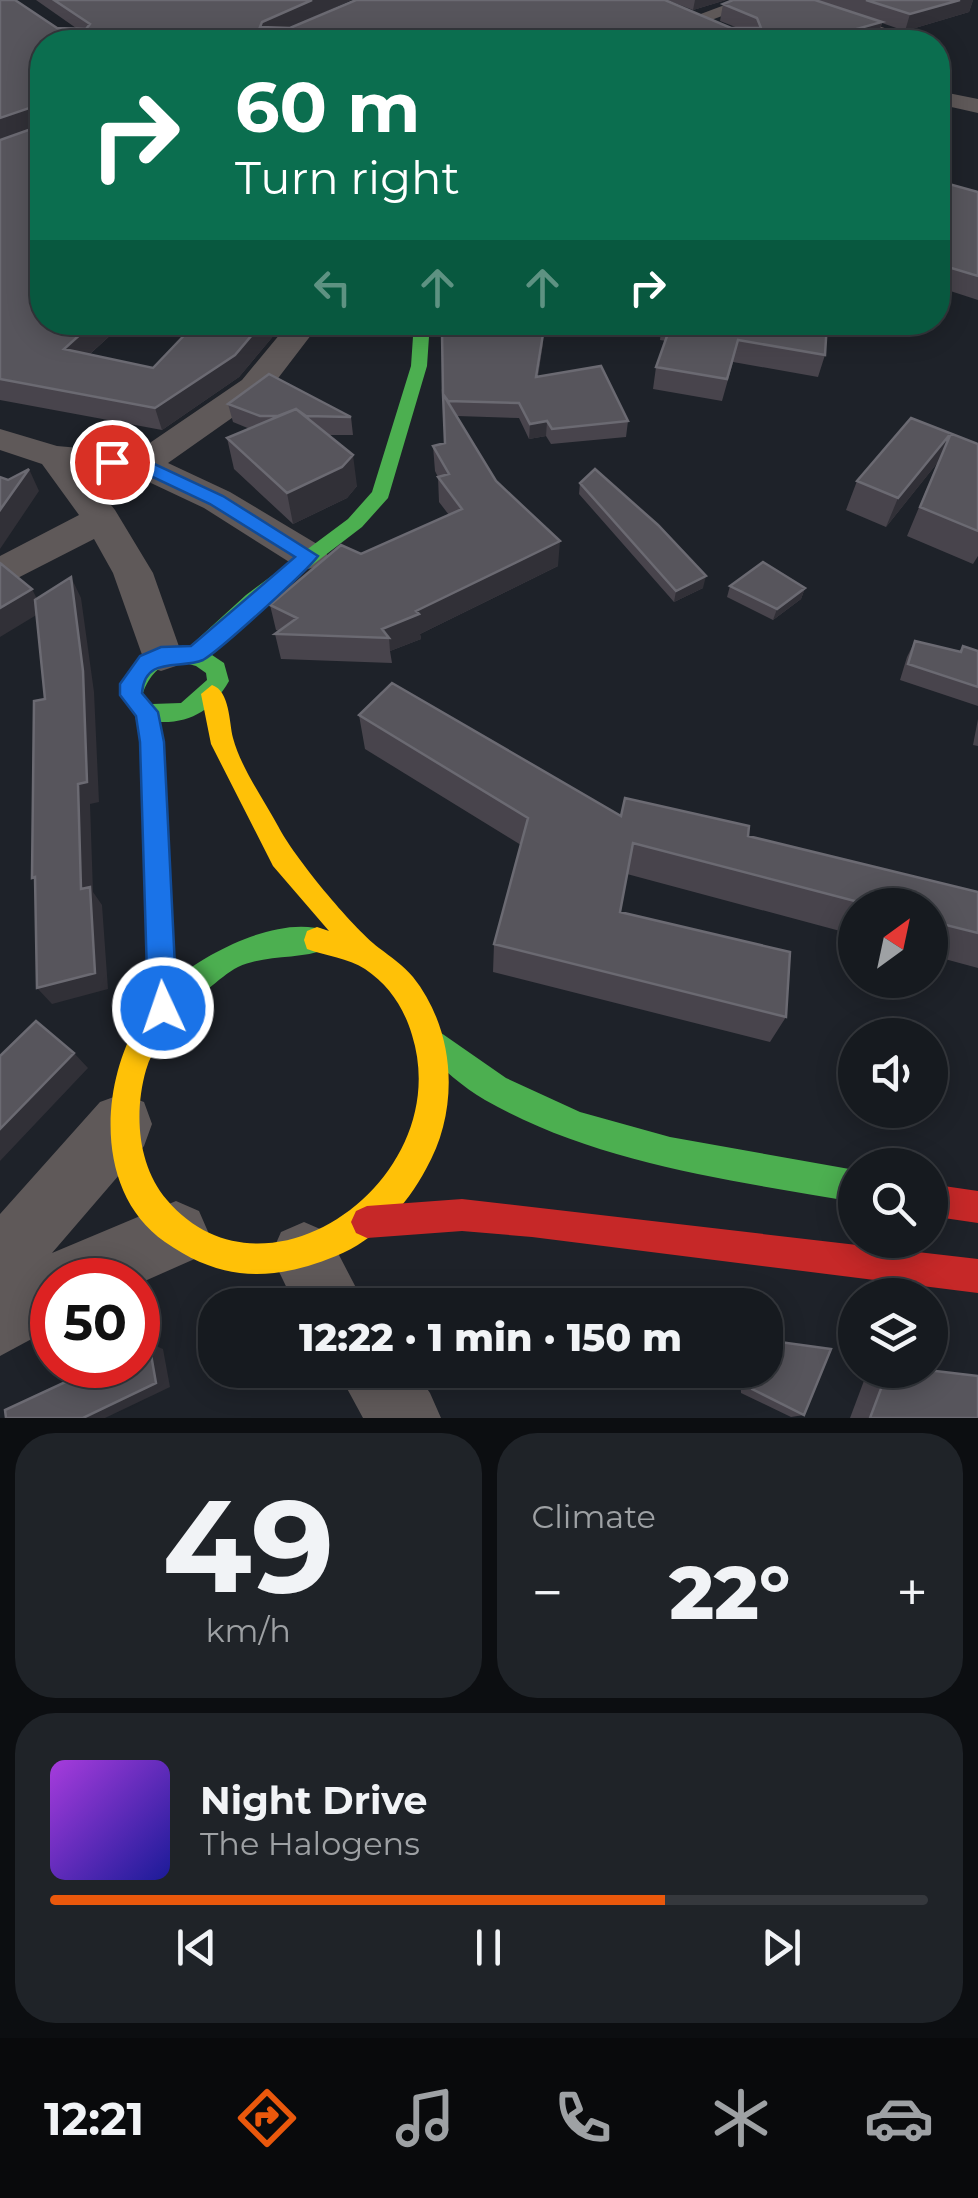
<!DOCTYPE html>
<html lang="en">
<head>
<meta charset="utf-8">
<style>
	:root { --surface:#161a1f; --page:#1f2328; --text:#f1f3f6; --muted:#9ea1a4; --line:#35383d; --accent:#ea580c }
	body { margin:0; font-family:Montserrat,sans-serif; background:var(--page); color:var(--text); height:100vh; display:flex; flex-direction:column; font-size:38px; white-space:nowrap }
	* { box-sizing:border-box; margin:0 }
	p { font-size:32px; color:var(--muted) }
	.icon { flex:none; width:55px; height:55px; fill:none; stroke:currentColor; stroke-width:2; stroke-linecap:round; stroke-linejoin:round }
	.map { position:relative; height:1418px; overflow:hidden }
	.side { display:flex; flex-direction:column; gap:15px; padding:15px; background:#0c0e11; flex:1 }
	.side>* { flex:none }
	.guide { position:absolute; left:30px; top:30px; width:920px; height:305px; border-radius:40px; box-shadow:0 5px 25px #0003,0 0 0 2px var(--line); background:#0b6e4f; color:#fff; overflow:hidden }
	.needle { width:65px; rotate:33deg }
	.tools { position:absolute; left:838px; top:888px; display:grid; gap:20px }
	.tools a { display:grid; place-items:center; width:110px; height:110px; border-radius:50%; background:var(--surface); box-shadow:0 5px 25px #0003,0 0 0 2px var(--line); font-size:50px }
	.speed { position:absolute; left:30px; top:1258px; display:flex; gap:20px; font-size:50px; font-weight:700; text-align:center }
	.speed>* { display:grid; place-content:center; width:130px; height:130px; border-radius:50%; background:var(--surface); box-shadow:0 5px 25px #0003,0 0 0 2px var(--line); line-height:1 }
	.speed .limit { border:15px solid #d22; background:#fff; color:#111 }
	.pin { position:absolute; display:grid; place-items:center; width:85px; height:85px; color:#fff; margin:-42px; border:5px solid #fff; border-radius:50%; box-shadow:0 2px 10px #0007 }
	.me { position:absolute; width:110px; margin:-55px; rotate:357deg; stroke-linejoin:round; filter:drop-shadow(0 0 8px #0008) }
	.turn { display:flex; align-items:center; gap:35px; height:210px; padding:0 40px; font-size:45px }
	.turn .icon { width:130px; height:130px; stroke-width:2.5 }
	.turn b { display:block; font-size:70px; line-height:85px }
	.lanes { display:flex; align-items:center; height:95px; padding:0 40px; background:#0003; justify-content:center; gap:50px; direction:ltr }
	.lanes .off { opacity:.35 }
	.big { font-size:75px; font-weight:800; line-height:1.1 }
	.side .tile { flex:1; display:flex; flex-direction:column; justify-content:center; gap:15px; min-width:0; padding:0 35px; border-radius:40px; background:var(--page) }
	.side .dial { align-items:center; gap:0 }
	.dial b { font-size:130px; line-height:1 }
	.song { display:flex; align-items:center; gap:30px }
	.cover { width:120px; height:120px; border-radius:15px; background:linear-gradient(135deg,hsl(280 70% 55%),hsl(240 70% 35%)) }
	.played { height:10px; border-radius:5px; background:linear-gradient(90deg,var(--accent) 70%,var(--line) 70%) }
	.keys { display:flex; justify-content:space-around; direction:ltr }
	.heat { display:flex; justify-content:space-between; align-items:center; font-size:55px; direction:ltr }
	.side .tiles { flex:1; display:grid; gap:15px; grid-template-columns:1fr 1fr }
	.tile:last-child { grid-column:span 2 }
	.trip { position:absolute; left:198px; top:1288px; width:585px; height:100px; border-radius:40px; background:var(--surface); box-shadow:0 5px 25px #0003,0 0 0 2px var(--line); font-weight:800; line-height:100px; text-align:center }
	.tabs { display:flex; height:160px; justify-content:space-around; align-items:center; background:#090a0c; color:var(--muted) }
	.tabs .icon { width:70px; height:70px }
	.tabs .current { color:var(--accent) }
	.tabs b { font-size:45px; color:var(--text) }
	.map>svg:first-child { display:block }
</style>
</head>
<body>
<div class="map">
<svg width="978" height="1418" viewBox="0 0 978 1418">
	<rect width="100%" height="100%" fill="#1e2229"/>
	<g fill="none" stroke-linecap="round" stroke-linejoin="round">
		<path fill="#5f5959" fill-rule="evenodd" d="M 738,0 L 765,0 L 698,25 L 684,25 L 682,21 Z
			M 774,0 L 802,0 L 917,39 L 898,42 Z
			M 938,91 L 978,99 L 978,113 L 938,104 Z
			M 290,322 L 321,322 L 266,394 L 168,463 L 230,492 L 322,547 L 328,556 L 322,565 L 308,569 L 294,565 L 204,508 L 134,475 L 83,470 L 115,510 L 153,573 L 182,655 L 176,666 L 161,671 L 146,666 L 113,573 L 94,539 L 0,587 L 0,556 L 79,515 L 42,464 L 0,450 L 0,429 L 57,446 L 135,453 L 242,380 Z
			M 122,1094 L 144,1102 L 152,1124 L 144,1146 L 52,1253 L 176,1201 L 199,1211 L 209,1234 L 199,1257 L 138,1284 L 138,1280 L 52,1280 L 52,1328 L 0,1356 L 0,1214 L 100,1102 Z
			M 304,1222 L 327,1232 L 365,1305 L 295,1305 L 271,1255 L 281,1232 Z
			M 337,1370 L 414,1370 L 430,1393 L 441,1418 L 363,1418 Z"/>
		<path fill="#4caf50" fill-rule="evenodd" d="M 414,322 L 430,322 L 427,366 L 388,498 L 362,527 L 260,605 L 209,653 L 224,663 L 229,681 C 213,709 192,723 160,722 L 164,741 L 176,979 C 209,951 282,914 327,931 L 330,940 L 327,949 C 299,960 266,954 238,967 C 218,977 198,1003 177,1005 L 173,1018 L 163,1022 L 153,1018 L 149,1008 L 140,741 L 135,715 L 120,695 C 131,663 153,643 189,647 L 246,595 L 348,519 L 372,492 L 411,366 ZM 178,661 L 196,666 L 206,673 L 207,680 L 181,703 L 152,704 L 143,693 C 149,676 159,664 178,661 Z
			M 434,1028 L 506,1078 L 580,1112 L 670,1137 L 855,1170 L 855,1202 C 729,1180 597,1164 485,1100 C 462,1087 443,1068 424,1052 L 420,1042 L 424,1032 Z"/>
		<path fill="#ffc107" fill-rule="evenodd" d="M 212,685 C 230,691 229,722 233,738 C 241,768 263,798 278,826 C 294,857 351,926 379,948 C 391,957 403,965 413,977 C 456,1031 460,1110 426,1169 C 406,1206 376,1240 336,1256 C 272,1282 222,1282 165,1242 C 95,1193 100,1087 138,1022 C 148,1005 162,987 180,980 L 190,983 L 194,993 C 182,1021 155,1038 146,1070 C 134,1112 137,1165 167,1200 C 265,1316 457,1179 412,1035 C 404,1008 389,985 365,969 C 348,958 326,956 307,949 L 304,940 L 307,931 L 317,927 L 329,931 L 273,866 L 211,744 L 201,694 Z"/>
		<path fill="#c62828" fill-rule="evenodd" d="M 930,1184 L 978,1191 L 978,1223 L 930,1216 Z
			M 462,1199 L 978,1259 L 978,1293 L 532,1237 L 462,1231 L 367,1238 L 356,1233 L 351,1222 L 356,1211 L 367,1206 Z"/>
	</g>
	<path fill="#48444c" d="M 0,0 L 15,0 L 57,28 L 76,28 L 36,0 L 351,0 L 288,28 L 290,28 L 356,0 L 665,0 L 731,28 L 738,28 L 720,21 L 723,4 L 733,0 L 973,0 L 969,12 L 905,31 L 882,23 L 877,39 L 866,42 L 42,42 L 42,322 L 125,322 L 90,354 L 153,368 L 185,335 L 137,322 L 285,322 L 239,377 L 162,430 L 0,400 L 0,140 L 37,127 L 37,126 L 0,140 Z
		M 667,0 L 726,0 L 693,10 Z
		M 938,181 L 978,192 L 978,300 L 938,287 Z
		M 662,322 L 827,322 L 825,355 L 818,377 L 733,362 L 722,401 L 653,389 L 656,367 L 666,341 L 660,340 Z
		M 539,328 L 543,343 L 538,376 L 628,421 L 626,437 L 551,444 L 546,436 L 529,439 L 519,418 L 457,416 L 496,481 L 558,566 L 420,634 L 421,639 L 390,651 L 392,663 L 281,659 L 275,634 L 279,631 L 276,630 L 270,605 L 361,554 L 449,515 L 439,502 L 438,477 L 435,471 L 433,446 L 445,443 L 443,394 Z
		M 228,404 L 351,417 L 353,435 L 328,435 L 357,486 L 347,498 L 293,524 L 234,469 L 227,438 L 250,429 L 233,422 Z
		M 978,444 L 978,556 L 973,564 L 907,536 L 938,462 L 886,527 L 846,510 L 857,481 Z
		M 580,483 L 703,588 L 674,602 L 579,494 Z
		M 730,586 L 805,588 L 801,599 L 773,620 L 727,597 Z
		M 915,641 L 959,652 L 963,646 L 978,651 L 978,706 L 900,680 L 907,657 Z
		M 359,715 L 621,816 L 748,836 L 978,892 L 978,968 L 930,955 L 930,905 L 855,905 L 855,935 L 627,874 L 620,912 L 786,1017 L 770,1042 L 493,972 L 494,944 L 521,845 L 365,749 Z
		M 978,719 L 978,746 L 973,745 Z
		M 740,1370 L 765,1370 L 804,1415 L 791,1417 L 741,1393 Z
		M 868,1370 L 927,1370 L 978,1418 L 850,1418 Z"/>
	<path fill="#313037" d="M 312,0 L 351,0 L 264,39 L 260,27 L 262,22 Z
		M 695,0 L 726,0 L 693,10 Z
		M 960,0 L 973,0 L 969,12 L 905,31 L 910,14 Z
		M 882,22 L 877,39 L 866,42 L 810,42 Z
		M 35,106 L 41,124 L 0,140 L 0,118 Z
		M 94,322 L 125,322 L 72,370 L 64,349 Z
		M 263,322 L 285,322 L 239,377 L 162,430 L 155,408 Z
		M 544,328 L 543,343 L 535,392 L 536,377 Z
		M 547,421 L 546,436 L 529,439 L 530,424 Z
		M 951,433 L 938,462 L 886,527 L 898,498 Z
		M 353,455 L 357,486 L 347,498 L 293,524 L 287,493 Z
		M 29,469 L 39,491 L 0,549 L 0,510 Z
		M 560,541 L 558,566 L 420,634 L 421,639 L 390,651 L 389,638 L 382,629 L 416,611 Z
		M 706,576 L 703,588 L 674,602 L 676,591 Z
		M 71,577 L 81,598 L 94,692 L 99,802 L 90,804 L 93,892 L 102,905 L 108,989 L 52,1004 L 37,988 L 81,889 Z
		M 805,588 L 801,599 L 773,620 L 777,609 Z
		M 32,589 L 43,611 L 0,637 L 0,608 Z
		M 74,1053 L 88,1068 L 0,1161 L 0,1129 Z
		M 149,1343 L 163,1349 L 170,1387 L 105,1418 L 83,1418 Z"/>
	<path fill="#57555c" stroke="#6b6a72" stroke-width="2.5" d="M 0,0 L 15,0 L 57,28 L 86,29 L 90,24 L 54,0 L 312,0 L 262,22 L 260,27 L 290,28 L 356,0 L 665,0 L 731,28 L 761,28 L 757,18 L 723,4 L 733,0 L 815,0 L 882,22 L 810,42 L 42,42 L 42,322 L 94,322 L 64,349 L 153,368 L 197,322 L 263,322 L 235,355 L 155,408 L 0,379 L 0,140 L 37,127 L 40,109 L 35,106 L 0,118 Z
		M 866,0 L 960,0 L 910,14 Z
		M 938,181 L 978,192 L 978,276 L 938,264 Z
		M 447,322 L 536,322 L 534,328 L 544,328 L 536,377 L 601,366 L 628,421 L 552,429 L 547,421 L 530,424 L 519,403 L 448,401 L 443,394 L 442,332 Z
		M 672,322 L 827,322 L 825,355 L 738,340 L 727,379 L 656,367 Z
		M 269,374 L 351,417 L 306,416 L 296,409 L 278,416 L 260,416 L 228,404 Z
		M 443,394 L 496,481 L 560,541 L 416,611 L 419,614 L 382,629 L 389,638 L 275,634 L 297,618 L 270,605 L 341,545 L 361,554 L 462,509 L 438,477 L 449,474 L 433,446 L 445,443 Z
		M 296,409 L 353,455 L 342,467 L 287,493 L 227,438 Z
		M 911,418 L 978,444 L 978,531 L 920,507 L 951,433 L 898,498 L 857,481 Z
		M 29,469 L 0,510 L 0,477 L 8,480 Z
		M 595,469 L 658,525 L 706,576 L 676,591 L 580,483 Z
		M 763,562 L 805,588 L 777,609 L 730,586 Z
		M 0,563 L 32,589 L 0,608 Z
		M 71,577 L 83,671 L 87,782 L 78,784 L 81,889 L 90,887 L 95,973 L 37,988 L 35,877 L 32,878 L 34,701 L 45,699 L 35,600 Z
		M 915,641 L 961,652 L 963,646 L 978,651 L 978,687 L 908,664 Z
		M 392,683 L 621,816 L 625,798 L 749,826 L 748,836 L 978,892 L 978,933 L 930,921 L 930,905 L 870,905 L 633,843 L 620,912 L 790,952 L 786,1017 L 494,944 L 528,818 L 359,715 Z
		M 36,1021 L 74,1053 L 0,1129 L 0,1056 Z
		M 765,1340 L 831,1349 L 804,1415 L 752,1389 L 751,1370 L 765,1370 Z
		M 149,1343 L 156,1383 L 83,1418 L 6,1418 L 5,1410 L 102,1365 L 138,1365 L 138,1349 Z
		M 888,1370 L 927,1370 L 978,1376 L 978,1418 L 870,1418 Z"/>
	<path fill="#1a73e8" stroke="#114b97" stroke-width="2.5" d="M 112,456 L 148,461 L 223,496 L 318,556 C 307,571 218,652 203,660 C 180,670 145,655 142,693 L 158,712 L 164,742 L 177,1008 L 173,1018 L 163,1022 L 153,1018 L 148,1008 L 140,742 L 136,716 L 120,695 L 120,684 L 140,656 L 161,647 L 191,646 L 295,557 L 210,504 L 138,470 L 106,466 L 104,462 Z"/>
</svg>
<div class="tools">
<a><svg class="needle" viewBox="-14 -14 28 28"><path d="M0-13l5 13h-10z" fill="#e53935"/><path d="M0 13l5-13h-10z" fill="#9ea1a4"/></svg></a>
<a><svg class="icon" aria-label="sound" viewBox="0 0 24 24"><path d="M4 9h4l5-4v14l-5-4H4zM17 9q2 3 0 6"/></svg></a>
<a><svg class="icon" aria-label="search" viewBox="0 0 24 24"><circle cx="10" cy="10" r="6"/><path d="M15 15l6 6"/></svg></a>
<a><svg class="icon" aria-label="layers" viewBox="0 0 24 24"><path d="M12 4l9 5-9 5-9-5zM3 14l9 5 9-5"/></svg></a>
</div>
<div class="speed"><div class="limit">50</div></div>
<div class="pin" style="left:112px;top:462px;background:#d93025"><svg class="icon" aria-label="arrive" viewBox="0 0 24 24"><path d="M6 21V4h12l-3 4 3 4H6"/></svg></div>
<svg class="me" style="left:163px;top:1008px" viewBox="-20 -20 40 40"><circle r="17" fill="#1a73e8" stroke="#fff" stroke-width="3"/><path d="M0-11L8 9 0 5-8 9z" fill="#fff"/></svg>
<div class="trip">12:22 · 1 min · 150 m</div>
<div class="guide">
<div class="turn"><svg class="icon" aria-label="right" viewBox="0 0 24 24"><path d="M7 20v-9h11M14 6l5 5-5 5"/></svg><div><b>60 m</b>Turn right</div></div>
<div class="lanes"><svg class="icon off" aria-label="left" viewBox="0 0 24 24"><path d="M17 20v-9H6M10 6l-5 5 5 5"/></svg><svg class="icon off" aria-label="ahead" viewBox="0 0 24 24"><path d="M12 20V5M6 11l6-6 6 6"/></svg><svg class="icon off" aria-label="ahead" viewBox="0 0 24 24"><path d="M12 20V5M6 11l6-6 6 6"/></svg><svg class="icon" aria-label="right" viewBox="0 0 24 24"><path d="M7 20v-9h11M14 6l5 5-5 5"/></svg></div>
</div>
</div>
<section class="side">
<div class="tiles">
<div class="tile dial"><b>49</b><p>km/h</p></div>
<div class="tile"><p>Climate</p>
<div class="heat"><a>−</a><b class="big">22°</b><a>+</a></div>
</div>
<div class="tile">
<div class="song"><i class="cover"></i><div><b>Night Drive</b><p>The Halogens</p></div></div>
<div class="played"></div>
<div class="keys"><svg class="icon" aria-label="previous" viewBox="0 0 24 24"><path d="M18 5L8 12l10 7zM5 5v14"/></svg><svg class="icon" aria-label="pause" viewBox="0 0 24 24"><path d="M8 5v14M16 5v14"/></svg><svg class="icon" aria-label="next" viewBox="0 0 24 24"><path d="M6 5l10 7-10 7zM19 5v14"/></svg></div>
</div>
</div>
</section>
<nav class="tabs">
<b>12:21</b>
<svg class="icon current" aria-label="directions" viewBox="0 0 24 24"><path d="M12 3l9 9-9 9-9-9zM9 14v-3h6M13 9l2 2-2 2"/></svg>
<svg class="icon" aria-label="music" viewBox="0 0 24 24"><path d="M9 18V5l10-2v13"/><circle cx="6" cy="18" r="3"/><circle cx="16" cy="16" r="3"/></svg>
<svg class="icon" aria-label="phone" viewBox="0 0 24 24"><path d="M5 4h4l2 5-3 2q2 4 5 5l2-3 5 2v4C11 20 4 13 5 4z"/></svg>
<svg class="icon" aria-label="climate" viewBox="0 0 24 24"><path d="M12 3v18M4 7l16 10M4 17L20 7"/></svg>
<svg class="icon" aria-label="car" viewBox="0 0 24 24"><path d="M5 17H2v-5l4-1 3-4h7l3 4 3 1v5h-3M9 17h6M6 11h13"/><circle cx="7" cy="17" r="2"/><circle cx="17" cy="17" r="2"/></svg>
</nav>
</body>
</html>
